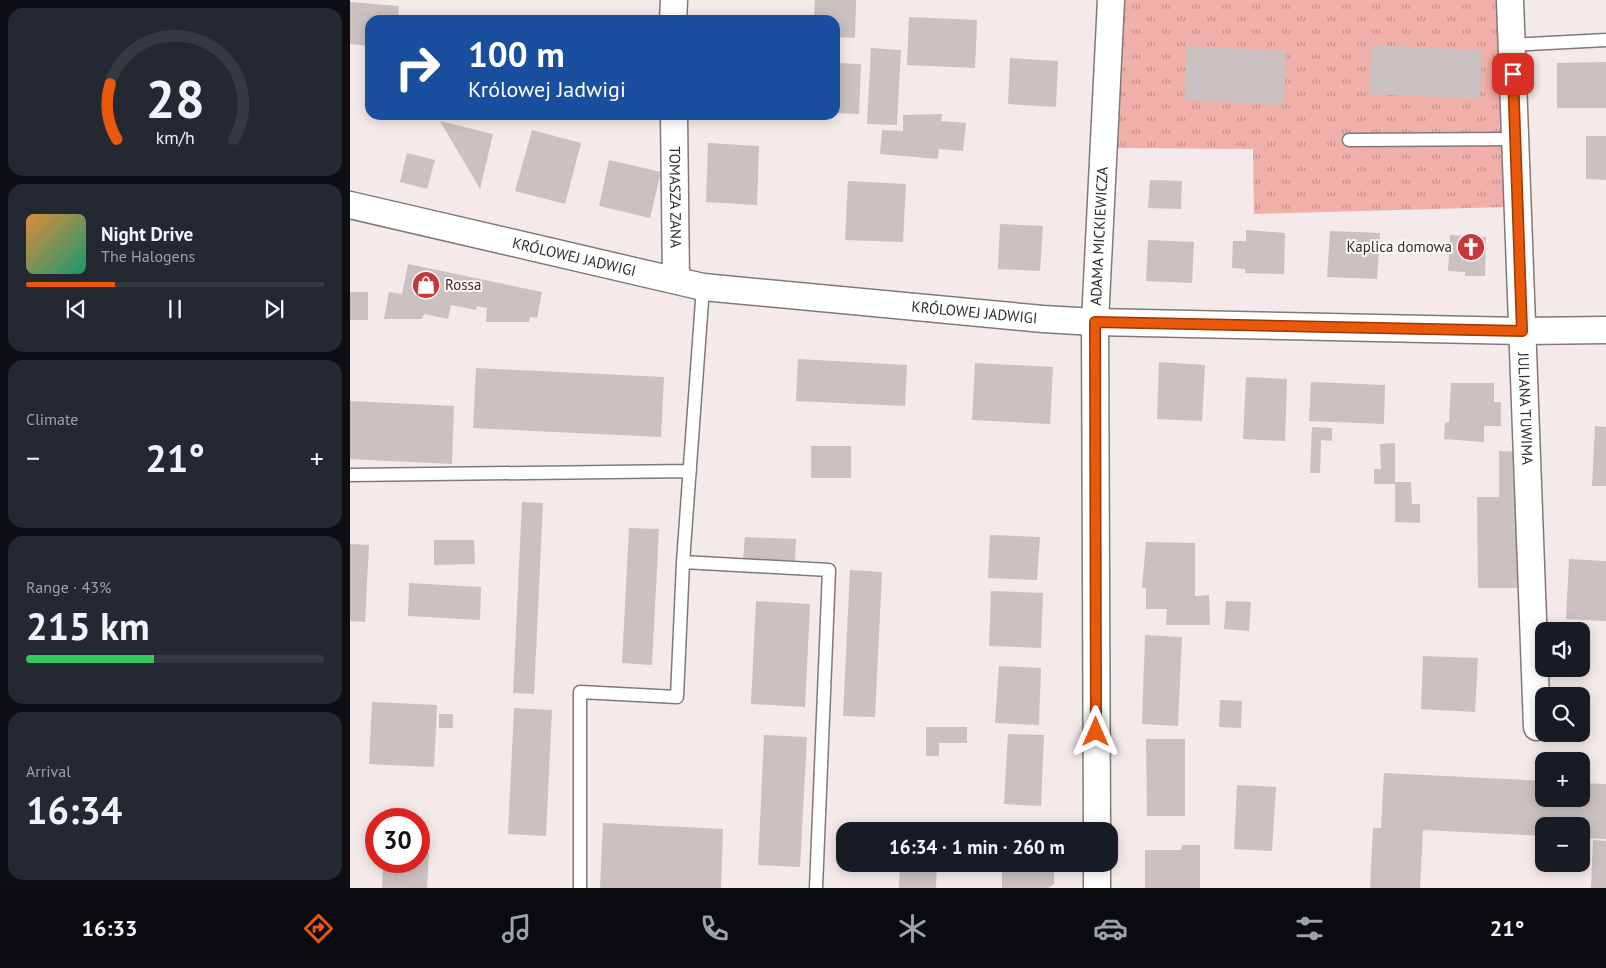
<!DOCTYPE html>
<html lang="en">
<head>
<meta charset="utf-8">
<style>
	:root { --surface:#171b24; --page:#242831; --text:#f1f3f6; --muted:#9ea1a6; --line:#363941; --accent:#ea580c }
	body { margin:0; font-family:"PT Sans",sans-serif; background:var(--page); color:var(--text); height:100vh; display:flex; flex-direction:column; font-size:19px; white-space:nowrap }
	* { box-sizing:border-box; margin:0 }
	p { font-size:16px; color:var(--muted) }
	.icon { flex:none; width:28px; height:28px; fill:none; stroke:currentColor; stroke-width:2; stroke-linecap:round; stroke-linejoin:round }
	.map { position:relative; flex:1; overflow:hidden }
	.details { display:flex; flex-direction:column; gap:8px; padding:8px; background:#0d0f14; width:350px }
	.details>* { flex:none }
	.guide { position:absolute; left:15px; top:15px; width:475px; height:105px; border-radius:15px; box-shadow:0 2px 12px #0003; background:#1a4fa0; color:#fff; overflow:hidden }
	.buttons { position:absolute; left:1185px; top:622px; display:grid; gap:10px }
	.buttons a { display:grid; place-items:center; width:55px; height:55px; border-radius:10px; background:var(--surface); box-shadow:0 2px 12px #0003; font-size:25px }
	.speed { position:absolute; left:15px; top:808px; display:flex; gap:10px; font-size:25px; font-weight:700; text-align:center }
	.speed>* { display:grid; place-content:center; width:65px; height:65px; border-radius:50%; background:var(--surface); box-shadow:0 2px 12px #0003; line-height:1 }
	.speed .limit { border:8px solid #d22; background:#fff; color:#111 }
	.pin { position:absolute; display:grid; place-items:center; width:42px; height:42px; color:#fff; margin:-21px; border-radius:10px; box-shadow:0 2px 8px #0006 }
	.me { position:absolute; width:55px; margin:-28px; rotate:0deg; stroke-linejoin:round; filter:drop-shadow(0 0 4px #0008) }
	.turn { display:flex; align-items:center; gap:18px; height:105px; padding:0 20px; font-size:22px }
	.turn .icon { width:65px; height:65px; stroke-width:2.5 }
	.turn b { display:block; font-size:35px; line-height:42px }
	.big { font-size:38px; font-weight:600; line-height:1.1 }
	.details .card { flex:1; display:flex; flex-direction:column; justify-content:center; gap:8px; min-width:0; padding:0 18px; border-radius:15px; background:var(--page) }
	.details .dial { align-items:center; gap:0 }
	.dial svg { height:130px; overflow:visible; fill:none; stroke:var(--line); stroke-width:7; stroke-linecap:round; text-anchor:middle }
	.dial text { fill:var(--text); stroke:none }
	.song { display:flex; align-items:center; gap:15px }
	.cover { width:60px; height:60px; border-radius:8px; background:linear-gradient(135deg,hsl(30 70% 55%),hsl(160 70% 35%)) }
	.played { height:5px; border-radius:2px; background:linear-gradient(90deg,var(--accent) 30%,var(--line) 30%) }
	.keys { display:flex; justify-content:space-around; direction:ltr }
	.heat { display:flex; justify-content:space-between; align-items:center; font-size:28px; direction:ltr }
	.charge { height:8px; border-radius:4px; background:linear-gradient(90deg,#34c759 43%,var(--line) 0) }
	.trip { position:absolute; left:486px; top:822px; width:282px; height:50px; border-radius:15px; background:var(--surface); box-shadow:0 2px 12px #0003; font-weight:600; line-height:50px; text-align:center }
	.tabs { display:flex; height:80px; justify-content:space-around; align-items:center; background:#090b0e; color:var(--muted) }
	.tabs .icon { width:35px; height:35px }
	.tabs .on { color:var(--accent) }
	.tabs b { font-size:22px; color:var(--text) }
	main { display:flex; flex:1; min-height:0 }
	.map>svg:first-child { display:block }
</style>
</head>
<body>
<main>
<section class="details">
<div class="card dial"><svg viewBox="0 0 100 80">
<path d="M14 69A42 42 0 1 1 86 69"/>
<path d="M14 69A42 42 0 0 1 10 35" stroke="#ea580c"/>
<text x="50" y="56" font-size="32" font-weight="700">28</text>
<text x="50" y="72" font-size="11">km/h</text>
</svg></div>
<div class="card">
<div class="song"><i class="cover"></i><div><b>Night Drive</b><p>The Halogens</p></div></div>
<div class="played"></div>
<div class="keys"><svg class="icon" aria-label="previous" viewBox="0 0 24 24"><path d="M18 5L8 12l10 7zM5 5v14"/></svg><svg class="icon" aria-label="pause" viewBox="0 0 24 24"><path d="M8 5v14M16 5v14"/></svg><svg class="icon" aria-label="next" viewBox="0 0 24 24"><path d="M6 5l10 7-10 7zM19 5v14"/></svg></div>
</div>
<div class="card"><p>Climate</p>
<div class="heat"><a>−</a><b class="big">21°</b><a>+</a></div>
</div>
<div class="card"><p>Range · 43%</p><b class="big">215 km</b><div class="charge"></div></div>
<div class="card"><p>Arrival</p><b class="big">16:34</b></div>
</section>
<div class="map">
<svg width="1256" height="888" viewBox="0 0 1256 888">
	<defs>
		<pattern id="grass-tufts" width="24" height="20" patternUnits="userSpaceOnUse" patternTransform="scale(1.25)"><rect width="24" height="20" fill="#f1afa9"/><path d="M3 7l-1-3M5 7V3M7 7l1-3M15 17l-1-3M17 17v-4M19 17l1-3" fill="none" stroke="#c48f8a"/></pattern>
	</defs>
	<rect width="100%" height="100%" fill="#f4eae9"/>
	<path fill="url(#grass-tufts)" d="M 772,0 L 1151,0 L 1157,207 L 904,214 L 903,149 L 768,148 Z"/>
	<path fill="#cac1c0" d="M 465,0 L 506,0 L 505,38 L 485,37 L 485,20 L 464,20 Z
		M 0,2 L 49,6 L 48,20 L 20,20 L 20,46 L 0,44 Z
		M 559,17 L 627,20 L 625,68 L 557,65 Z
		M 1022,45 L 1132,50 L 1130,99 L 1019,94 Z
		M 837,46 L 936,51 L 933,105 L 834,100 Z
		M 521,48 L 551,50 L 547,125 L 517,124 Z
		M 660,58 L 708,61 L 706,107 L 658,104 Z
		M 1256,62 L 1256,108 L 1207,108 L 1207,63 Z
		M 485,63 L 511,64 L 509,114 L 485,113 Z
		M 592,114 L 591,121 L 616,123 L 613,151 L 589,149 L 588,159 L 530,154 L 532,130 L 553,131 L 553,115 Z
		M 90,121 L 143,134 L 130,189 Z
		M 182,130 L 231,143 L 215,204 L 165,191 Z
		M 1236,136 L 1256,136 L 1256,180 L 1236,179 Z
		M 358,143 L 409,146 L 407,205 L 356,202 Z
		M 57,153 L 85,160 L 77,189 L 50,182 Z
		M 259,160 L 311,172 L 300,218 L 249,206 Z
		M 800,180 L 832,181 L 831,209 L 798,208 Z
		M 498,181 L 556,184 L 553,242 L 495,240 Z
		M 650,224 L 693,226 L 690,271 L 648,269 Z
		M 896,230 L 935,233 L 934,274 L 895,273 L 895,269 L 882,268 L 883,241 L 896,241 Z
		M 980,231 L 1030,233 L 1027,279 L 977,277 Z
		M 1100,235 L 1136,237 L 1135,276 L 1115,276 L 1115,272 L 1098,271 Z
		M 798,240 L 844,242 L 842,283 L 796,281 Z
		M 58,264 L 192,292 L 187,318 L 180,317 L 179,322 L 136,322 L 137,308 L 127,306 L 126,310 L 101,305 L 98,319 L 74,314 L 72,319 L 34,319 L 39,292 L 52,294 Z
		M 0,292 L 18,292 L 18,320 L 0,320 Z
		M 448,359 L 557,365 L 555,406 L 446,401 Z
		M 809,362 L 855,365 L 852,421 L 807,419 Z
		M 625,363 L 703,367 L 700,424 L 622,420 Z
		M 126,368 L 314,377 L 311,437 L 123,428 Z
		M 896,377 L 937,379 L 935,441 L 893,439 Z
		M 961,382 L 1035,385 L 1034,424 L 959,421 Z
		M 1101,383 L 1144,383 L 1144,402 L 1151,402 L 1151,426 L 1134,426 L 1134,442 L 1094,439 L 1095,423 L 1099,422 Z
		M 0,401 L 104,406 L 102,464 L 0,459 Z
		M 1245,426 L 1256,427 L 1256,486 L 1242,486 Z
		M 962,427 L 982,428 L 982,441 L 971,440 L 970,473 L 960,473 Z
		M 1045,443 L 1045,484 L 1024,484 L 1024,469 L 1031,469 L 1030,444 Z
		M 461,446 L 501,446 L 501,478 L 461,478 Z
		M 1149,451 L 1167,452 L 1167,588 L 1128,588 L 1127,497 L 1149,497 Z
		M 1045,482 L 1061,482 L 1062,504 L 1070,504 L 1070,523 L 1045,522 Z
		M 172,502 L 193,503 L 184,694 L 163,693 Z
		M 279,528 L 309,529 L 302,665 L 272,663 Z
		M 640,535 L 690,537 L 687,580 L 638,578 Z
		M 395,537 L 446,539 L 445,561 L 393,559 Z
		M 84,540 L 124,540 L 125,564 L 84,565 Z
		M 796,542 L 845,543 L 845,596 L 859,595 L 860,625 L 816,625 L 817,609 L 796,609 L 796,588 L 792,588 Z
		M 0,544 L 19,545 L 15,622 L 0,621 Z
		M 1219,559 L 1256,561 L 1256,621 L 1216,619 Z
		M 500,570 L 532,572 L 525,717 L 493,716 Z
		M 59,583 L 131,587 L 130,620 L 58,616 Z
		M 641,591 L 693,593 L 691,648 L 639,646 Z
		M 406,601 L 460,604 L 455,707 L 401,704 Z
		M 876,601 L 901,602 L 899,631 L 874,629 Z
		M 795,635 L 832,637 L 828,726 L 792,724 Z
		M 1073,656 L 1128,658 L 1125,712 L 1071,709 Z
		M 649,666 L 691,668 L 689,725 L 645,723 Z
		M 870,700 L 892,701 L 891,728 L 869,727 Z
		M 22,702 L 87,705 L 84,767 L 19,764 Z
		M 164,708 L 202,710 L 196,836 L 158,834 Z
		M 89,714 L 103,714 L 103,728 L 89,728 Z
		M 576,727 L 617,727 L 617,743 L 589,743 L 589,756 L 576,756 Z
		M 658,734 L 694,735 L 691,806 L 654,804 Z
		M 414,735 L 457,737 L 450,867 L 408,865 Z
		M 796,739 L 835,739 L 835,816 L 797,816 Z
		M 1034,773 L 1194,781 L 1194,799 L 1231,799 L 1231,783 L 1256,784 L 1256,839 L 1231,838 L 1231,826 L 1194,826 L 1194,836 L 1073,830 L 1070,888 L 1020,888 L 1023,828 L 1031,828 Z
		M 887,785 L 926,787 L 922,851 L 884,849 Z
		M 253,823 L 373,829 L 371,888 L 250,888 Z
		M 541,829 L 620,829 L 620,831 L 541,831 Z
		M 1243,840 L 1256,841 L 1256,888 L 1241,888 Z
		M 832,845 L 850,845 L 850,888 L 795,888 L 795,850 L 831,850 Z
		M 69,852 L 79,853 L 77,888 L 32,888 L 33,861 L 69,861 Z
		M 550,864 L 587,864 L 586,888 L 549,888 Z
		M 652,864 L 697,864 L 698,867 L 704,870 L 704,884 L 698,888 L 652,888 Z"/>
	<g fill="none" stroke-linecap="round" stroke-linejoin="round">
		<defs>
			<path id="service" d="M 1162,45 L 1256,40
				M 999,140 L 1165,139
				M 0,475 L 340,471
				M 333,562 L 479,570 L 466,888
				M 230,888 L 230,692 L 327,697 L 333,562 L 353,287"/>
			<g id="minor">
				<path id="s1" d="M 1160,0 L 1187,727"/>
				<path d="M 323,20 L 324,0"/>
				<path id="s2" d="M 324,115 L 326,280"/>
				<path id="s3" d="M 0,205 L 353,287 L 693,319 L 745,322 L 1172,331 L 1256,330"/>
				<path id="s4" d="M 747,831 L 745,322 L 761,0"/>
				<path d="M 747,864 L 747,888"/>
			</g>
		</defs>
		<use href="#service" stroke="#817978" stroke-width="15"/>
		<use href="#minor" stroke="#817978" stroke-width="29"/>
		<use href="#service" stroke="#fff" stroke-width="12"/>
		<use href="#minor" stroke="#fff" stroke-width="26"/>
	</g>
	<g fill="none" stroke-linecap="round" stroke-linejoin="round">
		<defs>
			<path id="route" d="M 746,732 L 745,322 L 1172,331 L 1163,74"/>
		</defs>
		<use href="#route" stroke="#983908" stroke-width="12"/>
		<use href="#route" stroke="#ea580c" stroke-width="9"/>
	</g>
	<defs>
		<symbol id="church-disc" viewBox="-11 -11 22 22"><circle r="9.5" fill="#c7383b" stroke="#fff9f8"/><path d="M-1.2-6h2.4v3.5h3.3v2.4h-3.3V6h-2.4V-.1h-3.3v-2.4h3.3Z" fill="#fff"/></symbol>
		<symbol id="shop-disc" viewBox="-11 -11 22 22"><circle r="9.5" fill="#c7383b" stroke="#fff9f8"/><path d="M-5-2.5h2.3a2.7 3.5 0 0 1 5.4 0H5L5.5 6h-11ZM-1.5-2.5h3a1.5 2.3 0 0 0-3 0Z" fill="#fff"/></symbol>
	</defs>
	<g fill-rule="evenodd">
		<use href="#church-disc" x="1105" y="231" width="32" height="32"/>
		<use href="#shop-disc" x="60" y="269" width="32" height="32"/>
	</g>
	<g text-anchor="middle" stroke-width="4" stroke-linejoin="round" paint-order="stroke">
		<g font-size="15" fill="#312d2d" stroke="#fff9f8">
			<text dy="5" stroke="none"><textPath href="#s2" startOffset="82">TOMASZA ZANA</textPath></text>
			<text dy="5" stroke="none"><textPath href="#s4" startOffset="595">ADAMA MICKIEWICZA</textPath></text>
			<text dy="5" stroke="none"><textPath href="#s3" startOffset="230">KRÓLOWEJ JADWIGI</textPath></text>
			<text dy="5" stroke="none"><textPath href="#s3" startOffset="635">KRÓLOWEJ JADWIGI</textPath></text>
			<text dy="5" stroke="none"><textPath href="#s1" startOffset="409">JULIANA TUWIMA</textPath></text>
		</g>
		<g font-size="15" fill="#312d2d" stroke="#fff9f8" text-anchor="end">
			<text x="1102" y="252">Kaplica domowa</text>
			<text x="95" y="290" text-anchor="start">Rossa</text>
		</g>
	</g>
</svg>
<div class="buttons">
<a><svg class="icon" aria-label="sound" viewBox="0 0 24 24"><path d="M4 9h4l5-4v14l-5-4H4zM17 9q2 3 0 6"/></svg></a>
<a><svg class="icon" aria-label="search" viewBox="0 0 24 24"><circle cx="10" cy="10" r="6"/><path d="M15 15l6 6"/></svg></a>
<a>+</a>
<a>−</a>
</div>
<div class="speed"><div class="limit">30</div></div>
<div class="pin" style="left:1163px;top:74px;background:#d93025"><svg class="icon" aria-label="arrive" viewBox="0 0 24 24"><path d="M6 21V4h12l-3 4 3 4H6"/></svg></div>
<svg class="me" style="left:746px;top:732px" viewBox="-20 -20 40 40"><path d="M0-17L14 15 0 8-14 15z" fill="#ea580c" stroke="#fff" stroke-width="4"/></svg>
<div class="trip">16:34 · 1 min · 260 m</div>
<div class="guide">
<div class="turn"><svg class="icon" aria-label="right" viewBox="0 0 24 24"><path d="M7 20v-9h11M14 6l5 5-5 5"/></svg><div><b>100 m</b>Królowej Jadwigi</div></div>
</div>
</div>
</main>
<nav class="tabs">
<b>16:33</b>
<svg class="icon on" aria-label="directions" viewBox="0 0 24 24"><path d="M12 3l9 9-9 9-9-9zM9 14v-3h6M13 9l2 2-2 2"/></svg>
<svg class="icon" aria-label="music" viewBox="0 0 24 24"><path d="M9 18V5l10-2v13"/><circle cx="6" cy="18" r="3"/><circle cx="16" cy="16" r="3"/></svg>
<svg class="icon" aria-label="phone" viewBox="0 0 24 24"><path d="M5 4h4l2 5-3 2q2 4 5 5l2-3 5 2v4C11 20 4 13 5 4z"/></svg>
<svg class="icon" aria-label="climate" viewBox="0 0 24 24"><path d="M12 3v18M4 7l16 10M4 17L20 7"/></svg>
<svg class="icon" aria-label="car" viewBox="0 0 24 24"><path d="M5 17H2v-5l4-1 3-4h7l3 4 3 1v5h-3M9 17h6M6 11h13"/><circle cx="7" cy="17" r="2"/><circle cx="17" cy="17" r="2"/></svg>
<svg class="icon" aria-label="filters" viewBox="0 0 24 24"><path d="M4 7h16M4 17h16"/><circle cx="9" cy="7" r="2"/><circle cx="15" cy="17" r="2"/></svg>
<b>21°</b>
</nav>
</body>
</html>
